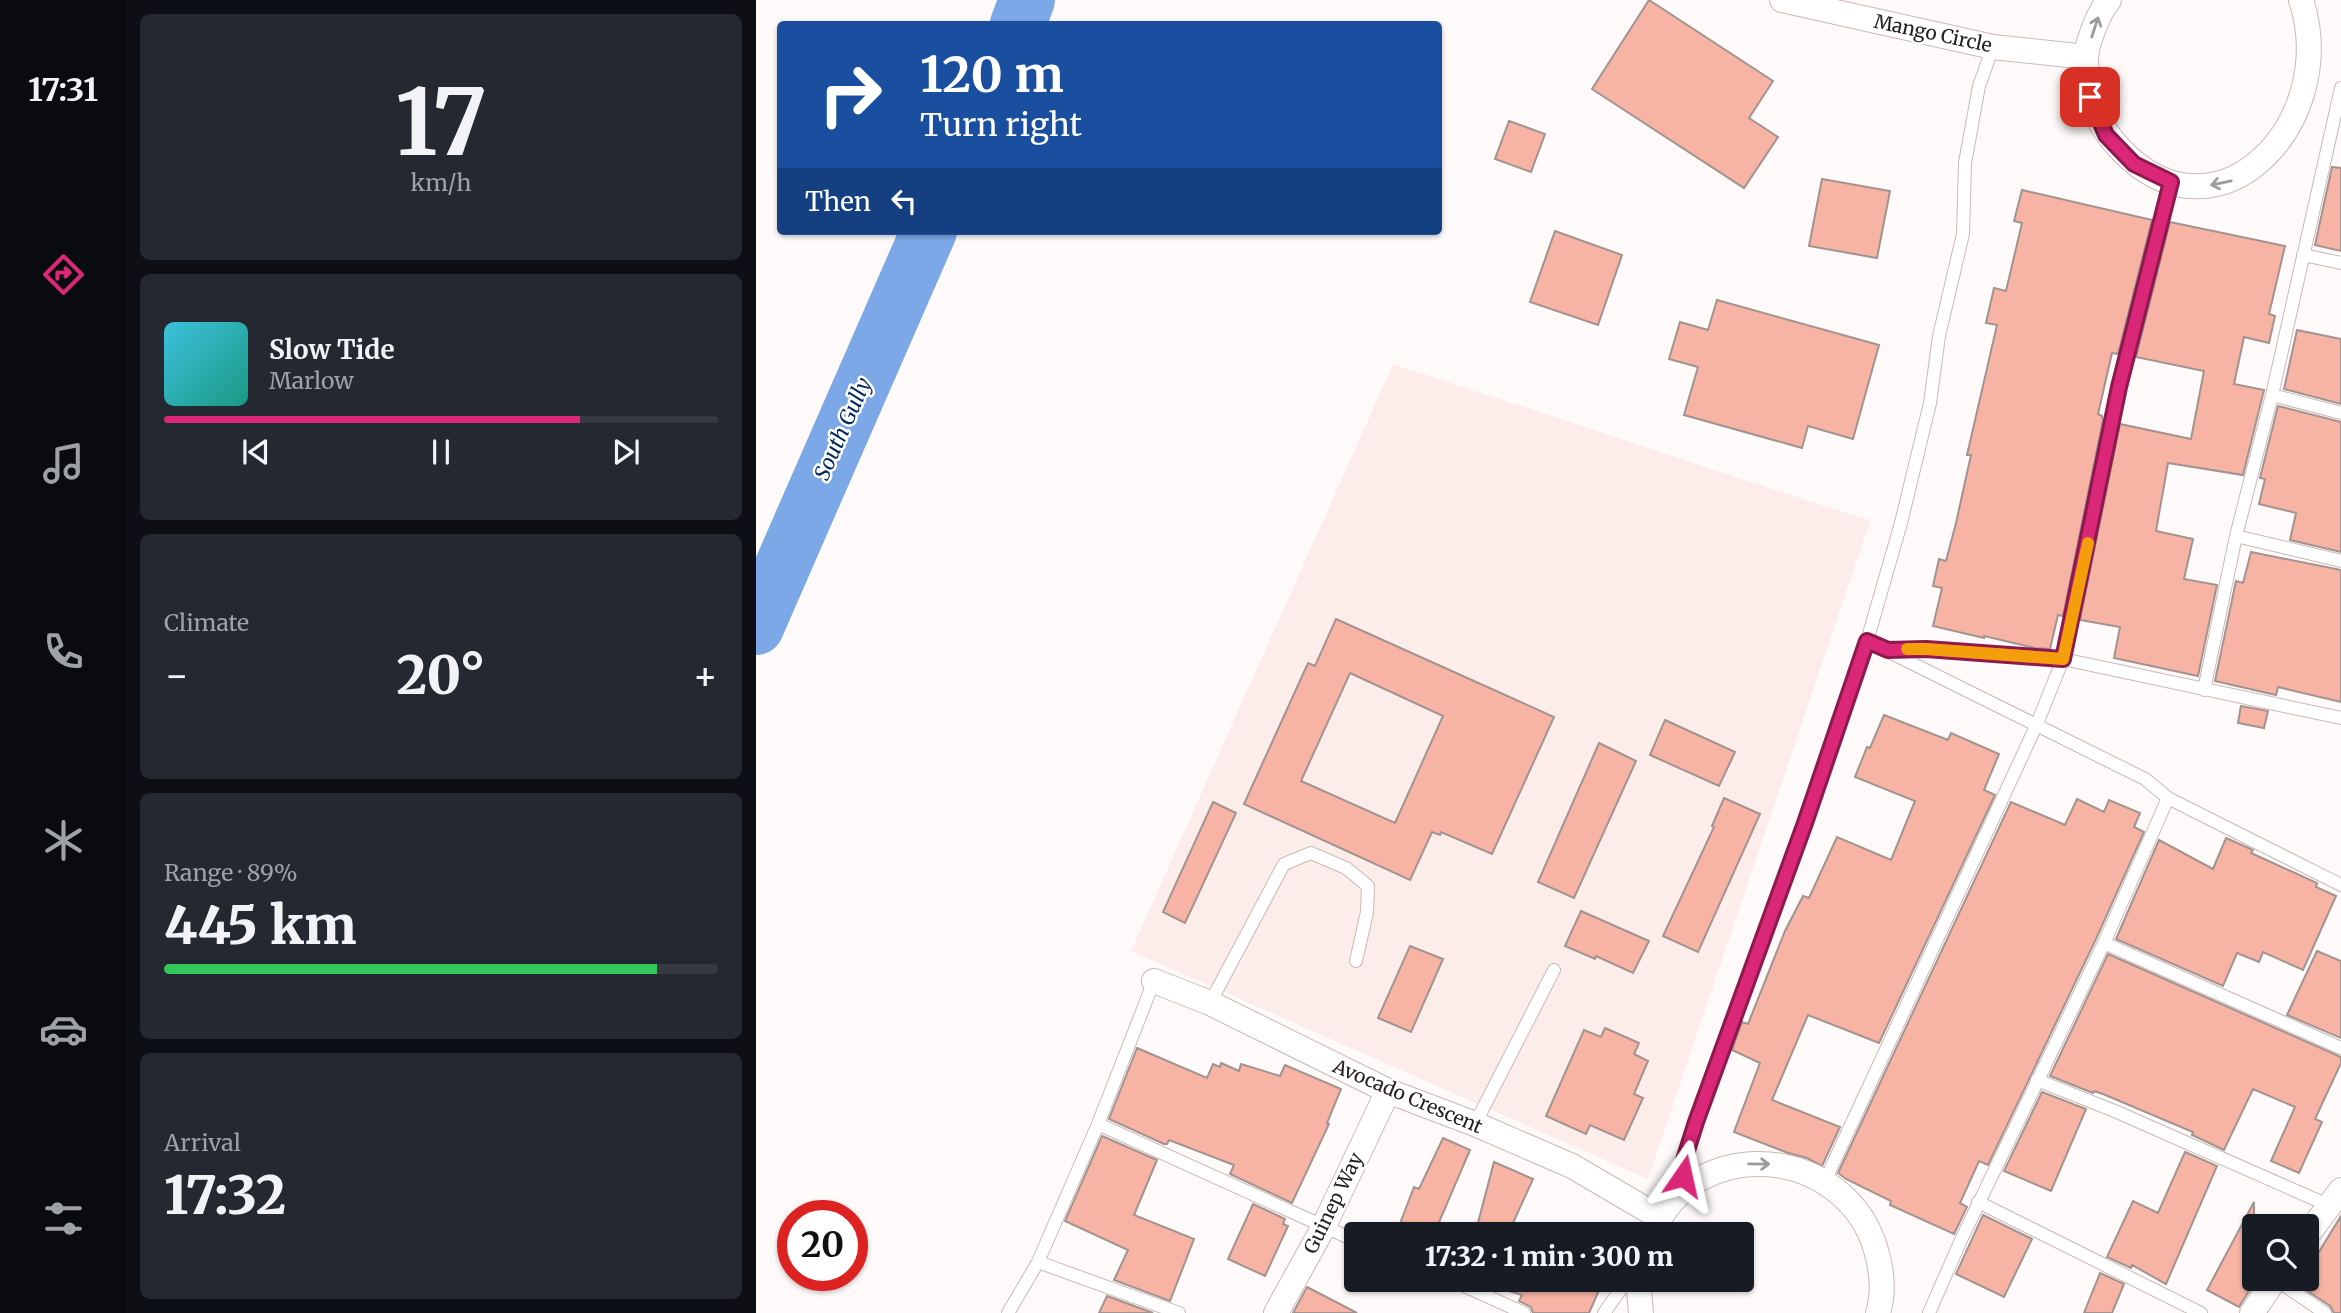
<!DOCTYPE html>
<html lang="en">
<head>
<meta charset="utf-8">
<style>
	:root { --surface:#171b24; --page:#242831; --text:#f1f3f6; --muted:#9ea1a6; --line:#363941; --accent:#db2777 }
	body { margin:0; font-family:Merriweather,serif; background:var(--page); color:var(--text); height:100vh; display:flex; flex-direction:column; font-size:26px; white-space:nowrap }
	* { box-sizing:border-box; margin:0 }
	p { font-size:23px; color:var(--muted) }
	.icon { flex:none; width:38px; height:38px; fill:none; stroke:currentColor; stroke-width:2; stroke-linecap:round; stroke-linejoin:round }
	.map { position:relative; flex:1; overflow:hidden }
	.sheet { display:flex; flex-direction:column; gap:14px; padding:14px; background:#0d0f14; width:630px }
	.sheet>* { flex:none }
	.banner { position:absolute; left:21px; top:21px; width:665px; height:214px; border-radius:7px; box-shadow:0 2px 5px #0004; background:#1a4fa0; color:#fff; overflow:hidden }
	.tools { position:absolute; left:1486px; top:1214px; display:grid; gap:14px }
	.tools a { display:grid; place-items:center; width:77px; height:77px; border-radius:7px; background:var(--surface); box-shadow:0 2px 5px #0004; font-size:35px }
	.speed { position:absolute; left:21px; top:1200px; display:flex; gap:14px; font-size:35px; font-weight:700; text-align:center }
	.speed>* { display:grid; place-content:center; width:91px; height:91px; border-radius:50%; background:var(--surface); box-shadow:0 2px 5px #0004; line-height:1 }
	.speed .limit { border:10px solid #d22; background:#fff; color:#111 }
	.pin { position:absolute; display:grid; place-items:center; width:60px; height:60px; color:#fff; margin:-30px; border-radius:14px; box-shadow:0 4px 10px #0006 }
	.me { position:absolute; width:77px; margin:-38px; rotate:11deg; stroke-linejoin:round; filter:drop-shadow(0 0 5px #0008) }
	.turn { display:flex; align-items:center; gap:24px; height:147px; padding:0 28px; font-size:32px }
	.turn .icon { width:91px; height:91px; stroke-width:2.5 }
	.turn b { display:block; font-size:49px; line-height:60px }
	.then { display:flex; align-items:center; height:66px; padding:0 28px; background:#0003; gap:14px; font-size:26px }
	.big { font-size:52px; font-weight:800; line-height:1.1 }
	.sheet .tile { flex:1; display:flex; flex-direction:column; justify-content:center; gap:10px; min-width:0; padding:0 24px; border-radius:10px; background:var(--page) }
	.sheet .dial { align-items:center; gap:0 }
	.dial b { font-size:91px; line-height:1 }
	.song { display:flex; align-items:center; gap:21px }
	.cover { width:84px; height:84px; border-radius:10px; background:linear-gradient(135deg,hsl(190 70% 55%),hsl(170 70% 35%)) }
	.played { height:7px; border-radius:4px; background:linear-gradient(90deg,var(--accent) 75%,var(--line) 75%) }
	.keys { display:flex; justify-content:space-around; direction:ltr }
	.heat { display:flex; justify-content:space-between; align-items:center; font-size:38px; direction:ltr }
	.charge { height:10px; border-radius:5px; background:linear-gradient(90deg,#34c759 89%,var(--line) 0) }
	.trip { position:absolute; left:588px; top:1222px; width:410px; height:70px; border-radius:7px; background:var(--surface); box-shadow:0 2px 5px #0004; font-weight:800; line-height:70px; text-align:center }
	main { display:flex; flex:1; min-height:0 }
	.tab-bar { display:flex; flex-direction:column; width:126px; justify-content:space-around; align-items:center; background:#090b0e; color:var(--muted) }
	.tab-bar .icon { width:49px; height:49px }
	.tab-bar .on { color:var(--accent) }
	.tab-bar b { font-size:32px; color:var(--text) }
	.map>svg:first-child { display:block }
</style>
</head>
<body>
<main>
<nav class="tab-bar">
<b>17:31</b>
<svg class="icon on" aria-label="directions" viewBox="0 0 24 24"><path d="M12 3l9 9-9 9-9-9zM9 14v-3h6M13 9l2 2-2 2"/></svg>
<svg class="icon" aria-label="music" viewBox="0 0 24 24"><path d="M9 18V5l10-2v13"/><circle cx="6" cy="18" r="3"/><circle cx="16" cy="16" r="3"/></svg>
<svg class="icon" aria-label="phone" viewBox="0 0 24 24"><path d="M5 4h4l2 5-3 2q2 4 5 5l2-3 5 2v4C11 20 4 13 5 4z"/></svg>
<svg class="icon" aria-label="climate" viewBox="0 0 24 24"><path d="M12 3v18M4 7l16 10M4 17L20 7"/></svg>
<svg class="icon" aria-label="car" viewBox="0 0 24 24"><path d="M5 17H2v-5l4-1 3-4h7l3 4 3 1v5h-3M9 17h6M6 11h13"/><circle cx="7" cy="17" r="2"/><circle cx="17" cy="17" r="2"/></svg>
<svg class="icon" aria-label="filters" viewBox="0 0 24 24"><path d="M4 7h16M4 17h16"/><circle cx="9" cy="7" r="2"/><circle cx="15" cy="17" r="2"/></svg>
</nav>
<section class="sheet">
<div class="tile dial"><b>17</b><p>km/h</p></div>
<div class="tile">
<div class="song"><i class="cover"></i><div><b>Slow Tide</b><p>Marlow</p></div></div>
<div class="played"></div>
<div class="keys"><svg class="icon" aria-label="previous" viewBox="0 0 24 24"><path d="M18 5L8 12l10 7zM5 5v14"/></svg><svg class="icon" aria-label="pause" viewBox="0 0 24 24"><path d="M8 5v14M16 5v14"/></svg><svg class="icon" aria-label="next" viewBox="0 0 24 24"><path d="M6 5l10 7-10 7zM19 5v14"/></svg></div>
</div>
<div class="tile"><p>Climate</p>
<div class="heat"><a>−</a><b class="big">20°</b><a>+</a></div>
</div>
<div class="tile"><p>Range · 89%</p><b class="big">445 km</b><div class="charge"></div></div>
<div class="tile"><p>Arrival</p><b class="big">17:32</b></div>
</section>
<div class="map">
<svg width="1585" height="1313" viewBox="0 0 1585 1313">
	<rect width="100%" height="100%" fill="#fdfaf9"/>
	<path fill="#fdedea" d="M 637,364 L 1114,521 L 892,1179 L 375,951 Z"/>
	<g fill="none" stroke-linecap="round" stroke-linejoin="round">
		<path stroke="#7da8e7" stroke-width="56" d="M 262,24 L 271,0
			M 0,627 L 173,231"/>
	</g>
	<path fill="#f7b4a4" stroke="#a39390" stroke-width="2" fill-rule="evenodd" d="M 893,0 L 1017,81 L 993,118 L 1022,137 L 988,188 L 836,89 Z
		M 753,121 L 789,134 L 775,172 L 739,159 Z
		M 1576,167 L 1585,168 L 1585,251 L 1559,245 Z
		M 1066,179 L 1134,191 L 1121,258 L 1053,246 Z
		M 1266,190 L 1396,220 L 1362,354 L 1356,353 L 1342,414 L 1346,416 L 1347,420 L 1307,616 L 1302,615 L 1294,649 L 1279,648 L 1228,636 L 1228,638 L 1177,626 L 1186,588 L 1177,586 L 1183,559 L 1190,561 L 1200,523 L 1215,455 L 1211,455 L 1241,325 L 1230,323 L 1238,288 L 1250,291 L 1266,223 L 1258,221 Z
		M 1414,222 L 1529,246 L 1513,314 L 1519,316 L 1513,343 L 1488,337 L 1478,384 L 1508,390 L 1487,475 L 1412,463 L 1400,531 L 1437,539 L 1428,579 L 1461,585 L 1442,676 L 1358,658 L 1364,627 L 1324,620 L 1364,424 L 1435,439 L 1448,371 L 1380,357 Z
		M 799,231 L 866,255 L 842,325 L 774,302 Z
		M 961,300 L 1123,345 L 1097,439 L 1052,426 L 1046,448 L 928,415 L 942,367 L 913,359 L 924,322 L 952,330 Z
		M 1541,330 L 1585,339 L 1585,404 L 1528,389 Z
		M 1522,406 L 1585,422 L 1585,552 L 1534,540 L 1540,513 L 1503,504 L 1509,479 L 1504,478 Z
		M 1495,552 L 1585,570 L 1585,702 L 1522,687 L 1520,695 L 1459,681 L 1480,581 L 1487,583 Z
		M 580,619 L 798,717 L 736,854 L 685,832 L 684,835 L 676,832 L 654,880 L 488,804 L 552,663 L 559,666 ZM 594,673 L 687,716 L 639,823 L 545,781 Z
		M 1485,706 L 1512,711 L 1508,728 L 1482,723 Z
		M 1128,715 L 1192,740 L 1195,733 L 1243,754 L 1228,790 L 1239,795 L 1123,1043 L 1052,1015 L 1016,1100 L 1084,1127 L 1066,1166 L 1051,1158 L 1032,1153 L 978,1132 L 1004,1063 L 976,1050 L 986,1022 L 992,1024 L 1029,931 L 1047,896 L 1053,898 L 1081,837 L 1135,860 L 1159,801 L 1099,777 L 1111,747 L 1114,748 Z
		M 909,720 L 979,752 L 963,786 L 894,755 Z
		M 843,743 L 880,761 L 818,898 L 782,882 Z
		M 968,798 L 1004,814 L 942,952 L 907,936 L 958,827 L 956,826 Z
		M 1321,799 L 1348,812 L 1353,800 L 1384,813 L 1378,827 L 1388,832 L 1340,939 L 1232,1165 L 1223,1161 L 1204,1203 L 1211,1207 L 1198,1234 L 1134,1205 L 1135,1201 L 1090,1179 L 1082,1173 L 1255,802 L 1309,825 Z
		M 457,802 L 480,813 L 429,923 L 407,912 Z
		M 1470,838 L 1497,850 L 1495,853 L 1561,883 L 1560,887 L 1580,896 L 1547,970 L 1507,952 L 1503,962 L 1481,953 L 1467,986 L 1360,939 L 1403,840 L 1457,869 Z
		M 825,911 L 893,941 L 877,973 L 840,956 L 839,959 L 809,946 Z
		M 654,946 L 687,959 L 655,1032 L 622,1018 Z
		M 1561,951 L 1585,961 L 1585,1038 L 1531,1015 Z
		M 1352,954 L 1585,1057 L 1585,1063 L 1559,1119 L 1566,1122 L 1543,1173 L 1515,1161 L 1539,1107 L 1497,1089 L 1468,1150 L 1436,1135 L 1437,1132 L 1347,1094 L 1338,1091 L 1337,1093 L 1294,1076 Z
		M 849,1028 L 883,1043 L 878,1054 L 892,1061 L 878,1094 L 887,1098 L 868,1140 L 834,1125 L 830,1134 L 790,1116 L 828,1030 L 845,1037 Z
		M 381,1048 L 451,1078 L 457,1064 L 464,1067 L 465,1063 L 483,1071 L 485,1064 L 524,1076 L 529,1065 L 585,1089 L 571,1123 L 573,1124 L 536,1203 L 474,1174 L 478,1165 L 413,1140 L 411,1144 L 408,1144 L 353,1119 Z
		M 1286,1092 L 1330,1109 L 1295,1191 L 1248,1171 Z
		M 346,1136 L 401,1160 L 378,1215 L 438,1239 L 414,1301 L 358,1280 L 372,1250 L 309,1221 Z
		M 687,1138 L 714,1150 L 678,1234 L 640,1234 L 658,1187 L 663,1189 Z
		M 1429,1152 L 1461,1166 L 1410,1284 L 1376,1265 L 1375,1268 L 1351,1257 L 1377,1201 L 1402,1213 Z
		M 738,1162 L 777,1179 L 752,1234 L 719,1234 Z
		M 1498,1202 L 1498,1265 L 1489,1281 L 1496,1286 L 1483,1307 L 1451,1290 Z
		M 497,1204 L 529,1219 L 527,1224 L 532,1226 L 509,1276 L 472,1259 Z
		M 1227,1215 L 1276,1239 L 1248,1297 L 1200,1274 Z
		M 1585,1216 L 1585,1313 L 1578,1313 L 1574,1306 L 1550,1290 L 1550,1273 Z
		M 1344,1273 L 1368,1284 L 1356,1313 L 1328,1313 Z
		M 715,1279 L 848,1279 L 833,1313 L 777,1313 L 775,1307 L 763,1301 L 766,1295 Z
		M 551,1287 L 601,1313 L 537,1313 Z
		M 351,1296 L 397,1313 L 343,1313 Z"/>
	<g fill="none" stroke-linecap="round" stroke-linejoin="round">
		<defs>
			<path id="lane" d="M 1547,255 L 1585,263
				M 1516,395 L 1585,413
				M 1480,536 L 1585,561
				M 1111,641 L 1389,779 L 1412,798 L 1585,885
				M 1133,650 L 1170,649 L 1307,659 L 1585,718
				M 1448,690 L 1480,536 L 1516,395 L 1585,88
				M 1348,943 L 1585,1048
				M 454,1003 L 528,864 L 555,853 L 590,868 L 612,886 L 611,912 L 600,961
				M 1281,1080 L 1361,1112 L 1574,1206
				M 342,1124 L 600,1241
				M 719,1124 L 798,970
				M 1069,1181 L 1281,724 L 1307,659 L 1363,387 L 1415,182
				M 926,1191 L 928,1160 L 940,1122 L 1049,823 L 1111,641 L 1145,523 L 1174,403 L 1183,336 L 1207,234 L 1209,163 L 1223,86 L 1237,47
				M 1222,1202 L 1445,1313
				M 282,1262 L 423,1313
				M 693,1279 L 768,1313
				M 1519,1279 L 1569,1313
				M 252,1313 L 282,1262 L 342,1124 L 398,981
				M 848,1313 L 872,1279
				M 1173,1313 L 1205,1240 L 1348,943 L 1412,798"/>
			<path id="street" d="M 1026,0 L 1237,47 L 1330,57
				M 1353,0 C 1343,12 1331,42 1330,58 C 1330,67 1332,76 1332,85 C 1335,110 1348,132 1365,150 C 1462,251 1585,122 1545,0
				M 398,981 L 454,1003 L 632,1091 L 719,1124 L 816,1166 L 903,1217
				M 896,1234 C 939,1131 1090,1146 1120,1250 C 1126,1270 1128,1293 1122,1313
				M 1550,1237 L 1585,1190
				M 882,1279 L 885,1313
				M 520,1313 L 567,1228 L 632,1091
				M 1496,1313 L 1519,1279"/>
		</defs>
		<use href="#lane" stroke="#cab9b6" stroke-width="14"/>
		<use href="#street" stroke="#cab9b6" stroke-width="26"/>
		<use href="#lane" stroke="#fff" stroke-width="12"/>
		<use href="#street" stroke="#fff" stroke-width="24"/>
	</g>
	<defs><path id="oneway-shaft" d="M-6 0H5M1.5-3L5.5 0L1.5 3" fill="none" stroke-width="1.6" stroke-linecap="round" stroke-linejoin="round" transform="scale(1.75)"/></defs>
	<g stroke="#9e9b9a">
		<use href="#oneway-shaft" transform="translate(1339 27) rotate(-72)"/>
		<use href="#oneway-shaft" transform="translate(1465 183) rotate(168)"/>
		<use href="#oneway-shaft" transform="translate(1003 1164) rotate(1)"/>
	</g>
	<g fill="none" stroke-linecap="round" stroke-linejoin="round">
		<defs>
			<path id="route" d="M 927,1176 L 928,1160 L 940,1122 L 1049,823 L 1111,641 L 1132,650 L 1170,649 L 1307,659 L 1363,387 L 1415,182 L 1378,164 L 1350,135 L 1334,97"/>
		</defs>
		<use href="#route" stroke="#8e194d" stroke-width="18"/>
		<use href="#route" stroke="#db2777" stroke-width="12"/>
		<path stroke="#f59e0b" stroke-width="12" d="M 1151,649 L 1170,649 L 1307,659 L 1332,543"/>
	</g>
	<g text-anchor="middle" stroke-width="5" stroke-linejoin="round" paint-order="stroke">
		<g font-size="19" fill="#27201f" stroke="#fff">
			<text transform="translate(1177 33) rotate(12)" y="7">Mango Circle</text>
			<text transform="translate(652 1096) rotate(23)" y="7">Avocado Crescent</text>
			<text transform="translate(577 1203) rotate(-64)" y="7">Guinep Way</text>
		</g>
		<g font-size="21" font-style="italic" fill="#00275e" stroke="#fff">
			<text transform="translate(87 429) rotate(-66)" y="7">South Gully</text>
		</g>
	</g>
</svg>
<div class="tools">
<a><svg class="icon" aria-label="search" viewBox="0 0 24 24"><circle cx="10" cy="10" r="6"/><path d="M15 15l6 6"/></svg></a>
</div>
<div class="speed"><div class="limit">20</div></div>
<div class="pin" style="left:1334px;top:97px;background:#d93025"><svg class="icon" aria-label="arrive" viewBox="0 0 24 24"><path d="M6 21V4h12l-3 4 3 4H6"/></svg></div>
<svg class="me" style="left:927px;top:1176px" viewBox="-20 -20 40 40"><path d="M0-17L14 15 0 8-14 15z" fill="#db2777" stroke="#fff" stroke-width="4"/></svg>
<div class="trip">17:32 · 1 min · 300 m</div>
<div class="banner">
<div class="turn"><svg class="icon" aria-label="right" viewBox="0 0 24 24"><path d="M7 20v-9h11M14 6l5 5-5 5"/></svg><div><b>120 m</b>Turn right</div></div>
<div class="then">Then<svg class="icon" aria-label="left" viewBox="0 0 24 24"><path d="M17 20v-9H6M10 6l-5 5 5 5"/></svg></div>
</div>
</div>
</main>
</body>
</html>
